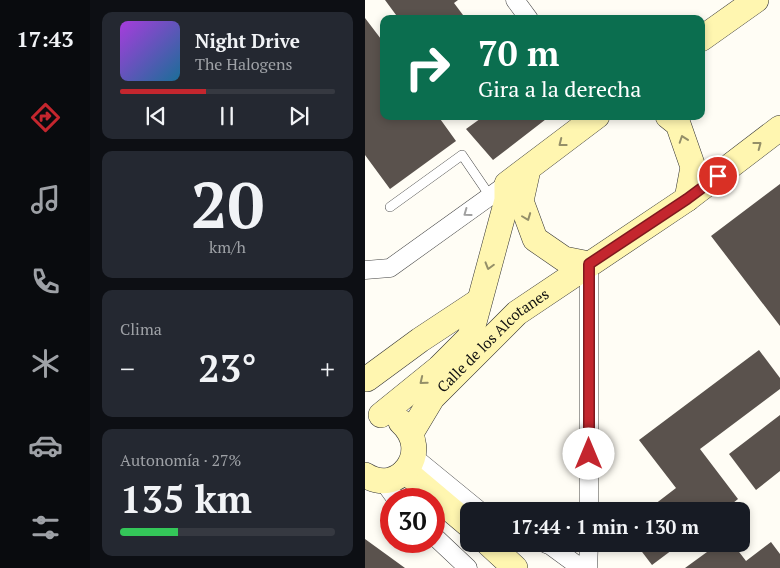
<!DOCTYPE html>
<html lang="es">
<head>
<meta charset="utf-8">
<style>
	:root { --surface:#171b24; --page:#242831; --text:#f1f3f6; --muted:#9ea1a6; --line:#363941; --accent:#c4262e }
	body { margin:0; font-family:"PT Serif",serif; background:var(--page); color:var(--text); height:100vh; display:flex; flex-direction:column; font-size:19px; white-space:nowrap }
	* { box-sizing:border-box; margin:0 }
	p { font-size:16px; color:var(--muted) }
	.icon { flex:none; width:28px; height:28px; fill:none; stroke:currentColor; stroke-width:2; stroke-linecap:round; stroke-linejoin:round }
	.map { position:relative; flex:1; overflow:hidden }
	.sheet { display:flex; flex-direction:column; gap:12px; padding:12px; background:#0d0f14; width:275px }
	.sheet>* { flex:none }
	.hud { position:absolute; left:15px; top:15px; width:325px; height:105px; border-radius:10px; box-shadow:0 2px 8px #0003; background:#0b6e4f; color:#fff; overflow:hidden }
	.speed { position:absolute; left:15px; top:488px; display:flex; gap:10px; font-size:25px; font-weight:700; text-align:center }
	.speed>* { display:grid; place-content:center; width:65px; height:65px; border-radius:50%; background:var(--surface); box-shadow:0 2px 8px #0003; line-height:1 }
	.speed .limit { border:8px solid #d22; background:#fff; color:#111 }
	.pin { position:absolute; display:grid; place-items:center; width:42px; height:42px; color:#fff; margin:-21px; border:2px solid #fff; border-radius:50%; box-shadow:0 1px 5px #0007 }
	.me { position:absolute; width:55px; margin:-28px; rotate:0deg; stroke-linejoin:round; filter:drop-shadow(0 0 4px #0008) }
	.turn { display:flex; align-items:center; gap:18px; height:105px; padding:0 15px; font-size:22px }
	.turn .icon { width:65px; height:65px; stroke-width:2.5 }
	.turn b { display:block; font-size:35px; line-height:42px }
	.big { font-size:38px; font-weight:700; line-height:1.1 }
	.sheet .widget { flex:1; display:flex; flex-direction:column; justify-content:center; gap:8px; min-width:0; padding:0 18px; border-radius:10px; background:var(--page) }
	.sheet .dial { align-items:center; gap:0 }
	.dial b { font-size:65px; line-height:1 }
	.song { display:flex; align-items:center; gap:15px }
	.cover { width:60px; height:60px; border-radius:8px; background:linear-gradient(135deg,hsl(280 70% 55%),hsl(200 70% 35%)) }
	.played { height:5px; border-radius:2px; background:linear-gradient(90deg,var(--accent) 40%,var(--line) 40%) }
	.keys { display:flex; justify-content:space-around; direction:ltr }
	.heat { display:flex; justify-content:space-between; align-items:center; font-size:28px; direction:ltr }
	.charge { height:8px; border-radius:4px; background:linear-gradient(90deg,#34c759 27%,var(--line) 0) }
	.trip { position:absolute; left:95px; top:502px; width:290px; height:50px; border-radius:10px; background:var(--surface); box-shadow:0 2px 8px #0003; font-weight:700; line-height:50px; text-align:center }
	main { display:flex; flex:1; min-height:0 }
	.tabs { display:flex; flex-direction:column; width:90px; justify-content:space-around; align-items:center; background:#090b0e; color:var(--muted) }
	.tabs .icon { width:35px; height:35px }
	.tabs .on { color:var(--accent) }
	.tabs b { font-size:22px; color:var(--text) }
	.map>svg:first-child { display:block }
</style>
</head>
<body>
<main>
<nav class="tabs">
<b>17:43</b>
<svg class="icon on" aria-label="directions" viewBox="0 0 24 24"><path d="M12 3l9 9-9 9-9-9zM9 14v-3h6M13 9l2 2-2 2"/></svg>
<svg class="icon" aria-label="music" viewBox="0 0 24 24"><path d="M9 18V5l10-2v13"/><circle cx="6" cy="18" r="3"/><circle cx="16" cy="16" r="3"/></svg>
<svg class="icon" aria-label="phone" viewBox="0 0 24 24"><path d="M5 4h4l2 5-3 2q2 4 5 5l2-3 5 2v4C11 20 4 13 5 4z"/></svg>
<svg class="icon" aria-label="climate" viewBox="0 0 24 24"><path d="M12 3v18M4 7l16 10M4 17L20 7"/></svg>
<svg class="icon" aria-label="car" viewBox="0 0 24 24"><path d="M5 17H2v-5l4-1 3-4h7l3 4 3 1v5h-3M9 17h6M6 11h13"/><circle cx="7" cy="17" r="2"/><circle cx="17" cy="17" r="2"/></svg>
<svg class="icon" aria-label="filters" viewBox="0 0 24 24"><path d="M4 7h16M4 17h16"/><circle cx="9" cy="7" r="2"/><circle cx="15" cy="17" r="2"/></svg>
</nav>
<section class="sheet">
<div class="widget">
<div class="song"><i class="cover"></i><div><b>Night Drive</b><p>The Halogens</p></div></div>
<div class="played"></div>
<div class="keys"><svg class="icon" aria-label="previous" viewBox="0 0 24 24"><path d="M18 5L8 12l10 7zM5 5v14"/></svg><svg class="icon" aria-label="pause" viewBox="0 0 24 24"><path d="M8 5v14M16 5v14"/></svg><svg class="icon" aria-label="next" viewBox="0 0 24 24"><path d="M6 5l10 7-10 7zM19 5v14"/></svg></div>
</div>
<div class="widget dial"><b>20</b><p>km/h</p></div>
<div class="widget"><p>Clima</p>
<div class="heat"><a>−</a><b class="big">23°</b><a>+</a></div>
</div>
<div class="widget"><p>Autonomía · 27%</p><b class="big">135 km</b><div class="charge"></div></div>
</section>
<div class="map">
<svg width="415" height="568" viewBox="0 0 415 568">
	<rect width="100%" height="100%" fill="#fffdf5"/>
	<path fill="#5a524d" d="M 20,0 L 93,0 L 89,3 L 101,19 L 34,19 Z
		M 0,18 L 19,43 L 19,116 L 73,116 L 91,141 L 25,189 L 0,155 Z
		M 119,116 L 185,116 L 128,160 L 101,129 Z
		M 415,184 L 415,326 L 346,236 Z
		M 394,350 L 415,378 L 415,389 L 335,449 L 373,499 L 358,511 L 281,511 L 311,488 L 274,440 Z
		M 415,415 L 415,471 L 391,490 L 364,454 Z
		M 0,539 L 40,568 L 0,568 Z
		M 406,542 L 415,554 L 415,568 L 320,568 L 353,544 L 368,544 L 381,561 Z
		M 271,544 L 315,544 L 287,565 Z"/>
	<g fill="none" stroke-linecap="round" stroke-linejoin="round">
		<defs>
			<path id="lane" d="M 25,207 L 97,155 L 125,196"/>
			<path id="street" d="M 150,0 L 164,19
				M 0,270 L 25,268 L 142,184
				M 49,457 L 115,511
				M 18,481 L 31,499
				M 224,511 L 224,264
				M 69,536 L 103,568
				M 181,544 L 186,546 L 216,568
				M 223,568 L 224,544"/>
			<g id="secondary">
				<path d="M 336,39 L 391,0"/>
				<path d="M 303,116 L 313,124 L 328,167 L 322,199"/>
				<path d="M 162,174 L 156,201 L 170,239 L 199,259 L 224,264"/>
				<path d="M 0,379 L 2,379 L 55,340 L 114,301"/>
				<path d="M 16,415 L 74,368 L 105,337 L 142,200 L 142,184 L 232,116"/>
				<path id="s1" d="M 46,433 L 67,398 L 152,313 L 322,199 L 415,128"/>
				<path d="M 40,471 L 104,525"/>
				<path d="M 0,475 C 34,497 68,451 36,422"/>
				<path d="M 124,544 L 150,568"/>
			</g>
		</defs>
		<use href="#lane" stroke="#444" stroke-width="10"/>
		<use href="#street" stroke="#444" stroke-width="19"/>
		<use href="#secondary" stroke="#333" stroke-width="26"/>
		<use href="#lane" stroke="#fff" stroke-width="9"/>
		<use href="#street" stroke="#fff" stroke-width="18"/>
		<use href="#secondary" stroke="#fff6b0" stroke-width="25"/>
	</g>
	<defs><path id="oneway-chevron" d="M-2-3.5L2.5 0L-2 3.5" fill="none" stroke-width="1.6" stroke-linecap="round" stroke-linejoin="round" transform="scale(1.25)"/></defs>
	<g stroke="#948f68">
		<use href="#oneway-chevron" transform="translate(318 139) rotate(-109)"/>
		<use href="#oneway-chevron" transform="translate(197 143) rotate(142)"/>
		<use href="#oneway-chevron" transform="translate(393 145) rotate(-37)"/>
		<use href="#oneway-chevron" transform="translate(162 217) rotate(69)"/>
		<use href="#oneway-chevron" transform="translate(124 266) rotate(106)"/>
		<use href="#oneway-chevron" transform="translate(58 381) rotate(141)"/>
	</g>
	<use stroke="#a0a0a0" href="#oneway-chevron" transform="translate(102 213) rotate(144)"/>
	<g fill="none" stroke-linecap="round" stroke-linejoin="round">
		<defs>
			<path id="route" d="M 224,454 L 224,264 L 322,199 L 353,176"/>
		</defs>
		<use href="#route" stroke="#7f191e" stroke-width="12"/>
		<use href="#route" stroke="#c4262e" stroke-width="9"/>
	</g>
	<g text-anchor="middle" stroke-width="5" stroke-linejoin="round" paint-order="stroke">
		<g font-size="15" fill="#111" stroke="#fff">
			<text dy="5" stroke="none"><textPath href="#s1" startOffset="125">Calle de los Alcotanes</textPath></text>
		</g>
	</g>
</svg>
<div class="speed"><div class="limit">30</div></div>
<div class="pin" style="left:353px;top:176px;background:#d93025"><svg class="icon" aria-label="arrive" viewBox="0 0 24 24"><path d="M6 21V4h12l-3 4 3 4H6"/></svg></div>
<svg class="me" style="left:224px;top:454px" viewBox="-20 -20 40 40"><circle r="19" fill="#fff"/><path d="M0-13L10 11 0 6-10 11z" fill="#c4262e"/></svg>
<div class="trip">17:44 · 1 min · 130 m</div>
<div class="hud">
<div class="turn"><svg class="icon" aria-label="right" viewBox="0 0 24 24"><path d="M7 20v-9h11M14 6l5 5-5 5"/></svg><div><b>70 m</b>Gira a la derecha</div></div>
</div>
</div>
</main>
</body>
</html>
